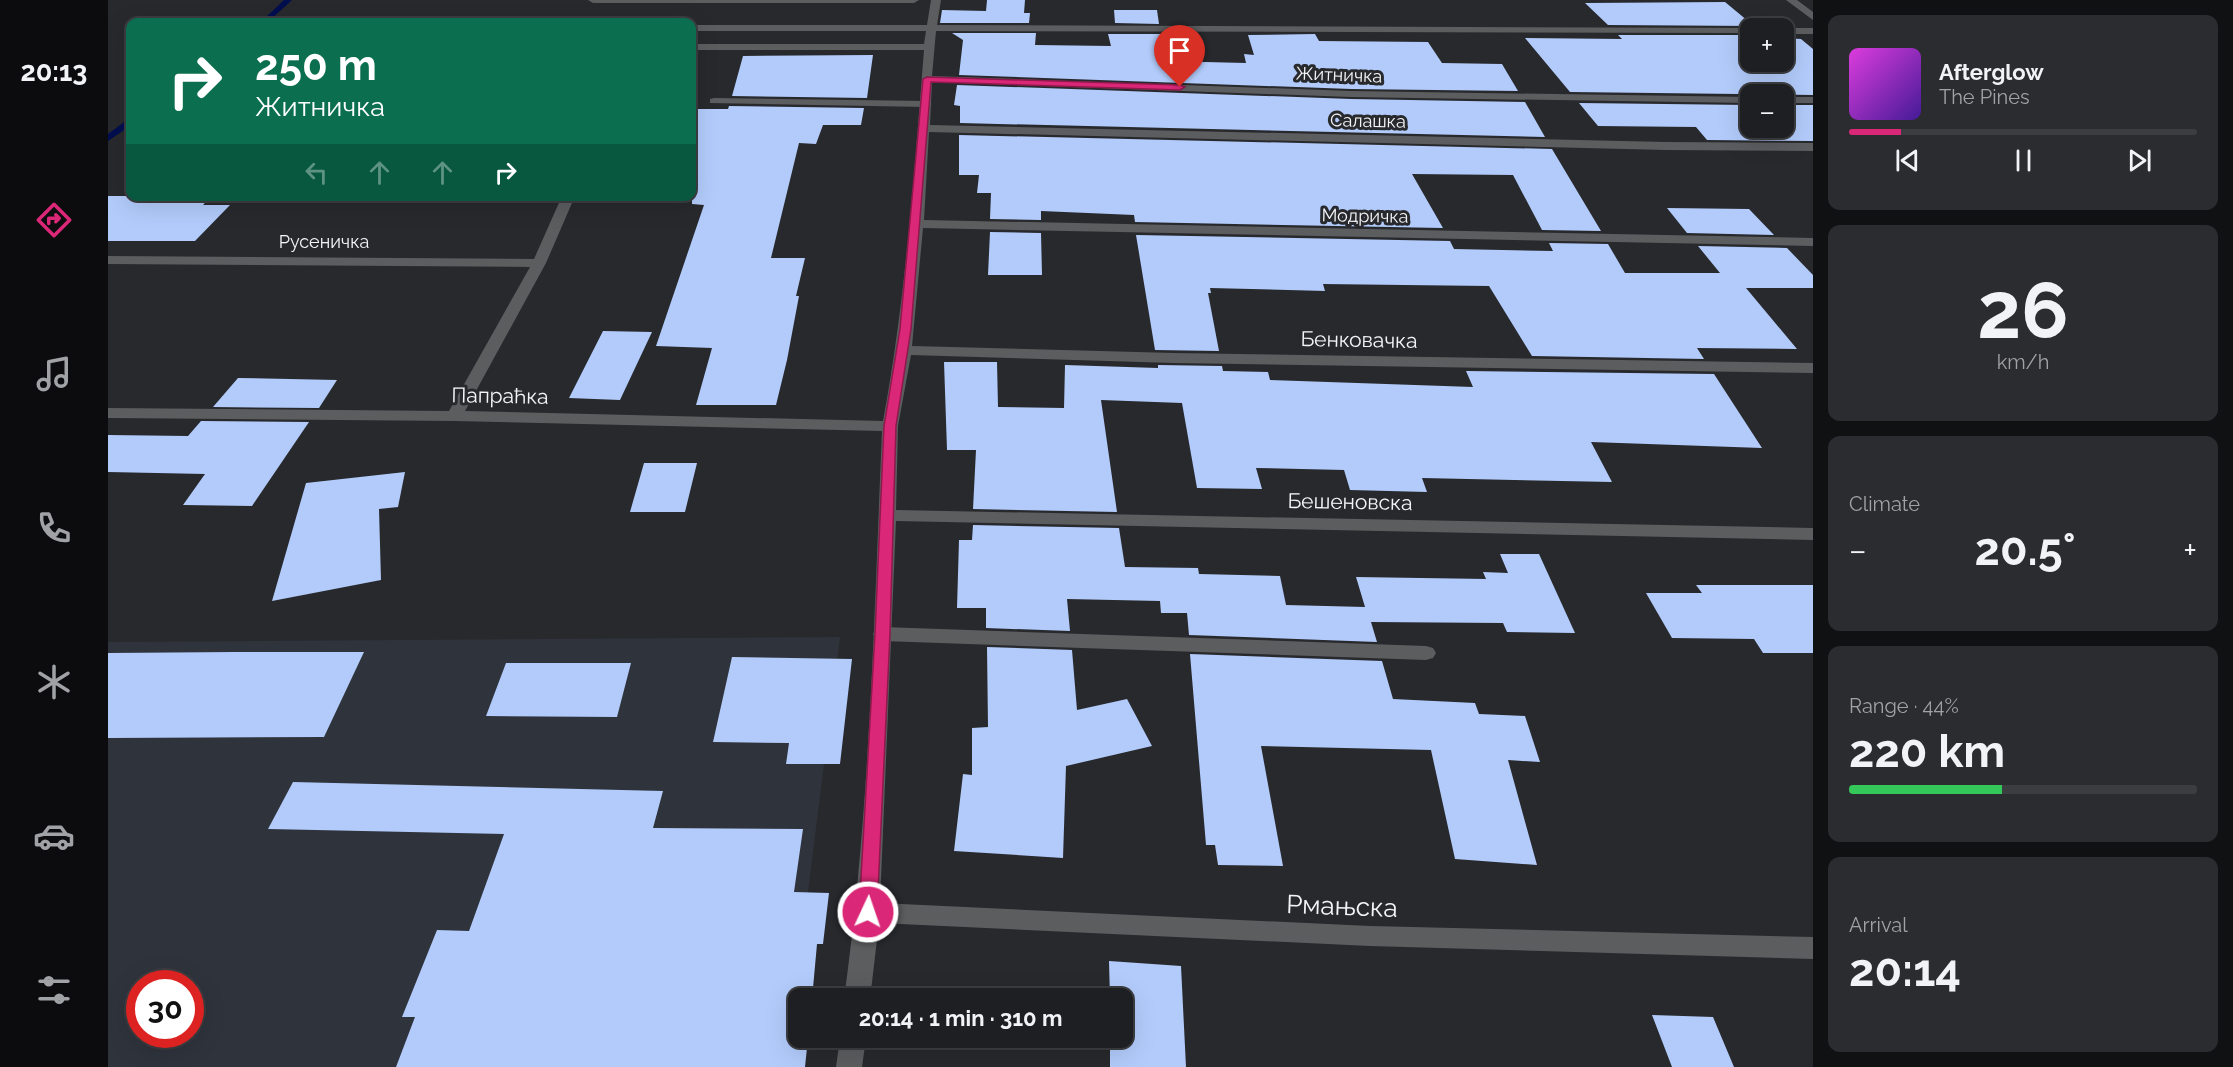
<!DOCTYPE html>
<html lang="en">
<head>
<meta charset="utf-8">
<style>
	:root { --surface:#1e1f22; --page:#2b2c2f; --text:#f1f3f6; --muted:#a1a2a5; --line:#3c3d40; --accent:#db2777 }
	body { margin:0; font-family:Raleway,sans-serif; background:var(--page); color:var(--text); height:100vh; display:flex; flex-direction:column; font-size:22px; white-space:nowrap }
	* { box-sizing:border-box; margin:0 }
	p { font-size:20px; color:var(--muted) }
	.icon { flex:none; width:33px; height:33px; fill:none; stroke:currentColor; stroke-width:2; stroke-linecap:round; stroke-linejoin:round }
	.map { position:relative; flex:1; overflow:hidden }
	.details { display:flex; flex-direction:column; gap:15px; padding:15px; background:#101113; width:420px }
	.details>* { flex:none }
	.guide { position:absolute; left:18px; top:18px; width:570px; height:183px; border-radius:12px; box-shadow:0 6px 24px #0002,0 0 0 2px var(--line); background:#0b6e4f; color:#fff; overflow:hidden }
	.tools { position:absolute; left:1632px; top:18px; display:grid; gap:12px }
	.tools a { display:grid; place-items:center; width:54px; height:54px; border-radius:12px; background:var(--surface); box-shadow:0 6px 24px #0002,0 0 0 2px var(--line); font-size:30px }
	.speed { position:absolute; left:18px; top:970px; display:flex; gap:12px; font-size:30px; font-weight:700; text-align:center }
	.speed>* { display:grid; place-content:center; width:78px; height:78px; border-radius:50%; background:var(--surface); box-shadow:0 6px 24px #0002,0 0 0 2px var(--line); line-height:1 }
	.speed .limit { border:9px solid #d22; background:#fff; color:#111 }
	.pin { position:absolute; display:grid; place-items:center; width:51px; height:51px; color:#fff; margin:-62px -26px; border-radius:50% 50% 50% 0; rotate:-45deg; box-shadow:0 0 6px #0007 }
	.pin .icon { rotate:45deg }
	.me { position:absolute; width:66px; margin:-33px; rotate:3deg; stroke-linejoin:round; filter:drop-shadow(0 0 4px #0008) }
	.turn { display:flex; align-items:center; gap:21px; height:126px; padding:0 30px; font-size:27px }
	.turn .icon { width:78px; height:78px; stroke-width:2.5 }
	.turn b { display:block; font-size:42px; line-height:51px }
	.lanes { display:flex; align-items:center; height:57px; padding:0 30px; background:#0003; justify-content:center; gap:30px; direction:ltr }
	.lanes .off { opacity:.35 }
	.big { font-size:45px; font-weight:700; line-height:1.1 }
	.details .widget { flex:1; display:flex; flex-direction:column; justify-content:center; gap:9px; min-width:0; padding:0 21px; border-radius:12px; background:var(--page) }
	.details .dial { align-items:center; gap:0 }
	.dial b { font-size:78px; line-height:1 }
	.song { display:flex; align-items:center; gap:18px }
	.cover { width:72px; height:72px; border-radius:9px; background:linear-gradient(135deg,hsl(300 70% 55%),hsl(260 70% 35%)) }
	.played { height:6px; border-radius:3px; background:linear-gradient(90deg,var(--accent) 15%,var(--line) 15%) }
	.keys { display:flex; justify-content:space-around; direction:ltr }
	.heat { display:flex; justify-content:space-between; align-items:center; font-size:33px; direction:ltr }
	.charge { height:9px; border-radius:4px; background:linear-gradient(90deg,#34c759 44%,var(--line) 0) }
	.trip { position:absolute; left:680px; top:988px; width:345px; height:60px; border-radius:12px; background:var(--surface); box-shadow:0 6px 24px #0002,0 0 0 2px var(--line); font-weight:700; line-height:60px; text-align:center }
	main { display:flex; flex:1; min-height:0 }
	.tabs { display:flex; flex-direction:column; width:108px; justify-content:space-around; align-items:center; background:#0c0c0e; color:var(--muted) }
	.tabs .icon { width:42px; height:42px }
	.tabs .on { color:var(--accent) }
	.tabs b { font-size:27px; color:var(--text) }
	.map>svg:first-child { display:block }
</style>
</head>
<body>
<main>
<nav class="tabs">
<b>20:13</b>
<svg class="icon on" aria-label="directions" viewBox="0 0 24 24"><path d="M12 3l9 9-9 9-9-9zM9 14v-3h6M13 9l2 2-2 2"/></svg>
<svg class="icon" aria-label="music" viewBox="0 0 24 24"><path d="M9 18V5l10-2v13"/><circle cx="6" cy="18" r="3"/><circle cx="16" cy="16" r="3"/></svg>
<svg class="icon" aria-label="phone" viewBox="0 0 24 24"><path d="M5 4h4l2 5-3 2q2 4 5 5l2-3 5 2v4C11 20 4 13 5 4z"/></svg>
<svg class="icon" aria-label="climate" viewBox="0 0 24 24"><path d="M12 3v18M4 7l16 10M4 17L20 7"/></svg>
<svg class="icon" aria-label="car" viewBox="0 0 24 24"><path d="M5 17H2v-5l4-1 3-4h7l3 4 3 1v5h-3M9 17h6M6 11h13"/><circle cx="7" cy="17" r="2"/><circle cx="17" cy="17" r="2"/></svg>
<svg class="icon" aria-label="filters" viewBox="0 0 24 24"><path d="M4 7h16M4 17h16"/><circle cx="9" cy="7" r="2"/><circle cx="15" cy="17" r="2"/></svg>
</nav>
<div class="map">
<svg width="1705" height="1067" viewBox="0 0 1705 1067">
	<rect width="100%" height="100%" fill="#28292d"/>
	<path fill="#2f333c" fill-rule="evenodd" d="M 732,637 L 678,1067 L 0,1067 L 0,642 ZM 32,984 L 82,984 L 82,1035 L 32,1035 Z"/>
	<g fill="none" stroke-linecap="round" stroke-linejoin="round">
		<path fill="#000e4f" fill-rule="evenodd" d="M 176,0 L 184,0 L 160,22 L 153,22 Z
			M 19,120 L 22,120 L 22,126 L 0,141 L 0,134 Z"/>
	</g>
	<path fill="#b2cbfa" d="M 879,0 L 917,0 L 916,13 L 922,13 L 921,23 L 832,23 L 834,10 L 878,11 Z
		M 1617,2 L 1646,26 L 1500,25 L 1477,3 Z
		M 1006,10 L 1049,10 L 1051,24 L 1007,23 Z
		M 844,33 L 928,33 L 927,45 L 1003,46 L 1000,34 L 1052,34 L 1056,61 L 1138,63 L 1136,54 L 1146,55 L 1140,35 L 1207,34 L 1211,41 L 1320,42 L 1334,63 L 1394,64 L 1410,91 L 1243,89 L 851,75 L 855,40 Z
		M 1510,35 L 1642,35 L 1642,62 L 1676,62 L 1676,38 L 1693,39 L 1705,49 L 1705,95 L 1462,92 L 1417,38 L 1514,39 Z
		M 765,55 L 759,98 L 624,96 L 635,56 Z
		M 849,85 L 1243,99 L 1417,102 L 1437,137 L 852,123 L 852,106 L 846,105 Z
		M 1471,103 L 1642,105 L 1642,128 L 1676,128 L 1676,105 L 1705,105 L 1705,141 L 1599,140 L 1588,127 L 1490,126 Z
		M 621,106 L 756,108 L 753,125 L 715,125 L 708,144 L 691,143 L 663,258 L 697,258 L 688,296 L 691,296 L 679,360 L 668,405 L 588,405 L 604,348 L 548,346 L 596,205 L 584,204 L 584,109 L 620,109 Z
		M 851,135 L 1444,149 L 1493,231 L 1434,230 L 1405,175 L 1304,174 L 1335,228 L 1027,222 L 1026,215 L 933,211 L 933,220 L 882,219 L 883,193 L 869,193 L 871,175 L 851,175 Z
		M 0,196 L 103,196 L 95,205 L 122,205 L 87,241 L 0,241 Z
		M 1559,208 L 1641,209 L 1666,235 L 1579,233 Z
		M 882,232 L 933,233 L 934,275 L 880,275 Z
		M 1028,235 L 1342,241 L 1346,249 L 1445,251 L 1441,243 L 1500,244 L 1517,273 L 1612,273 L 1590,246 L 1679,248 L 1705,275 L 1705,288 L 1638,288 L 1689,349 L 1589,348 L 1596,359 L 1424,356 L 1381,286 L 1296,285 L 1215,284 L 1217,291 L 1102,288 L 1103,293 L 1100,293 L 1111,351 L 1047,350 Z
		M 495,331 L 544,332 L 512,400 L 461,398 Z
		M 836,362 L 889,362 L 890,407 L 956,408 L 957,365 L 1050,368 L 1050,365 L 1114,366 L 1115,371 L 1160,372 L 1162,380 L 1365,387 L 1358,371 L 1606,374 L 1654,448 L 1483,442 L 1504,482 L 1314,478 L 1319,492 L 1242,490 L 1236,470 L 1148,468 L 1154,489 L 1089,488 L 1074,403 L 993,400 L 1009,512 L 865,509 L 868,450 L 839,450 Z
		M 130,378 L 229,380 L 211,408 L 105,407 Z
		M 93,421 L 201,422 L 144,506 L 75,505 L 97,474 L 0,472 L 0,435 L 80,436 Z
		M 536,463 L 589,463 L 577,512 L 522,512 Z
		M 297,472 L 290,507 L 271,509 L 273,580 L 164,601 L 198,483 Z
		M 865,525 L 1011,528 L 1017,567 L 1090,568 L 1091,574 L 1172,576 L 1178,605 L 1257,607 L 1248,577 L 1378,579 L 1375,572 L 1400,573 L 1392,554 L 1431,554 L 1467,633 L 1399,632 L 1395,623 L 1263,622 L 1269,642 L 1081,635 L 1079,613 L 1053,613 L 1052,601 L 959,599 L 962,631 L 878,628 L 878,608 L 849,608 L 851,540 L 864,540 Z
		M 1588,585 L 1705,585 L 1705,653 L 1655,653 L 1646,639 L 1564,638 L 1538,593 L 1594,593 Z
		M 879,647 L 964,650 L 969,710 L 1019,699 L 1044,746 L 958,766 L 955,858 L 846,851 L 855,774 L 864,775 L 864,728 L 880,727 Z
		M 126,652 L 256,652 L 216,737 L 0,738 L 0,653 Z
		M 1082,654 L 1274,661 L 1285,699 L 1367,703 L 1371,714 L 1417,716 L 1432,762 L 1400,760 L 1429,865 L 1347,859 L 1323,750 L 1153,746 L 1175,866 L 1110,865 L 1107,845 L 1098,845 Z
		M 624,657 L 744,659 L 732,764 L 678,764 L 681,743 L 605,742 Z
		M 398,663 L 523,663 L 509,717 L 378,716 Z
		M 185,782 L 555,791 L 545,828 L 695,829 L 686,892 L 721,893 L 715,944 L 709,944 L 704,999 L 690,999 L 690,1038 L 700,1038 L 697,1067 L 288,1067 L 307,1017 L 294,1017 L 329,930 L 361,931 L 396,834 L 160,829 Z
		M 1001,961 L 1073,966 L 1078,1067 L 1002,1067 L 1002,1038 L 1014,1038 L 1014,999 L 1002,999 Z
		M 1544,1015 L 1605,1017 L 1626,1067 L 1564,1067 Z"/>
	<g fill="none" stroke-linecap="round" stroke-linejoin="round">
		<path fill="#5c5d5f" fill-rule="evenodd" d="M 606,98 L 818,101 L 824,104 L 818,107 L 602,103 L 602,99 Z
			M 775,627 L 1318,646 L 1325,648 L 1328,653 L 1325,658 L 1318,660 L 775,641 L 768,639 L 765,634 L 768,629 Z"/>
		<path fill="#5c5d5f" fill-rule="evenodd" d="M 480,0 L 811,0 L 806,3 L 485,3 Z
			M 823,0 L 833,0 L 829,25 L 1646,28 L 1642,28 L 1642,33 L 828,31 L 824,76 L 1243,91 L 1642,97 L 1642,103 L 1243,97 L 824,82 L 822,125 L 1558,142 L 1705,143 L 1705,151 L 1558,150 L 821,132 L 816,220 L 1705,238 L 1705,246 L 815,228 L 804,346 L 1066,353 L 1705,363 L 1705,373 L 1066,363 L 803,355 L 790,426 L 788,510 L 1705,528 L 1705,540 L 788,521 L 772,903 L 1262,926 L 1705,937 L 1705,959 L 1262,946 L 771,923 L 762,999 L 736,999 C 762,811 766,619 774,431 L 346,421 L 0,418 L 0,408 L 341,411 L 422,267 L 0,264 L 0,256 L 426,259 L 454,196 L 467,196 L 438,263 L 357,411 L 775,421 C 798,298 806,174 816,50 L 584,50 L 584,44 L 816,44 L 818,31 L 584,31 L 584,25 L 819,25 Z
			M 1678,0 L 1689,0 L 1705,12 L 1705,20 Z
			M 1674,28 L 1705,28 L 1705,34 L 1676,34 Z
			M 1676,97 L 1705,97 L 1705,103 L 1676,103 Z
			M 732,1038 L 758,1038 L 754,1067 L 728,1067 Z"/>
	</g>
	<path fill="#db2777" stroke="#8e194d" stroke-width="1.5" d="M 819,77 L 1072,85 L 1077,87 L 1072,90 L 823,82 L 803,329 L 788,426 L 782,634 L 769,912 L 766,917 L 760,920 L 754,917 L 751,912 L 767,634 L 776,426 L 792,329 L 815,79 Z"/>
	<g text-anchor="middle" stroke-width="6" stroke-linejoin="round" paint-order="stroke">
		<g font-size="18" fill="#f3f4f6" stroke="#28292d">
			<text transform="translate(1231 75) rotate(2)" y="6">Житничка</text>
			<text transform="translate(1260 121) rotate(1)" y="6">Салашка</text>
			<text transform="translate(1257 216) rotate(1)" y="6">Модричка</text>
			<text x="216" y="248">Русеничка</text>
		</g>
		<g font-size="21" fill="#f3f4f6" stroke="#28292d">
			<text transform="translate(1251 340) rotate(1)" y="7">Бенковачка</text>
			<text transform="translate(392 396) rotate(1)" y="7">Папраћка</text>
			<text transform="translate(1242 502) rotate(1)" y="7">Бешеновска</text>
		</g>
		<g font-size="26" fill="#f3f4f6" stroke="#28292d">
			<text transform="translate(1234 906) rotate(2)" y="9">Рмањска</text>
		</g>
	</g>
</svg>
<div class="tools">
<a>+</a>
<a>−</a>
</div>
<div class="speed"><div class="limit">30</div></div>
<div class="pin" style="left:1072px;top:87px;background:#d93025"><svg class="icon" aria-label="arrive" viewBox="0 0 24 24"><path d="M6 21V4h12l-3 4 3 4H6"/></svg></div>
<svg class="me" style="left:760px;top:912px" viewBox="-20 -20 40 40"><circle r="17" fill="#db2777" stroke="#fff" stroke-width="3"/><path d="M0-11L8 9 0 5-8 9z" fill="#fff"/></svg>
<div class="trip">20:14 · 1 min · 310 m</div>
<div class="guide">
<div class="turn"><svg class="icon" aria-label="right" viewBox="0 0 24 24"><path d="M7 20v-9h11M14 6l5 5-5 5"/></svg><div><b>250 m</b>Житничка</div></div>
<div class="lanes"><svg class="icon off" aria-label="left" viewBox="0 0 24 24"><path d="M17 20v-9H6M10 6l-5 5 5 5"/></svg><svg class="icon off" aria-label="ahead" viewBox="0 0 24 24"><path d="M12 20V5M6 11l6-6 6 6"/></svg><svg class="icon off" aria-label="ahead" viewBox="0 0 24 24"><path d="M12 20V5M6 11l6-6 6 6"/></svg><svg class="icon" aria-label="right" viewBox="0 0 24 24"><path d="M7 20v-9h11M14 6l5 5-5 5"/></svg></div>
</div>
</div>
<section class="details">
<div class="widget">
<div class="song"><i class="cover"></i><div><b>Afterglow</b><p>The Pines</p></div></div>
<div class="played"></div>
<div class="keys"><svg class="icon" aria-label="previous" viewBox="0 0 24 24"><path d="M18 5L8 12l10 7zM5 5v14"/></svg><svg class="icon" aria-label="pause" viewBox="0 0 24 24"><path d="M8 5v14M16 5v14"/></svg><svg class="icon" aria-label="next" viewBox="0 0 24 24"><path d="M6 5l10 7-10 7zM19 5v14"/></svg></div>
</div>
<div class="widget dial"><b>26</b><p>km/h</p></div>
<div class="widget"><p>Climate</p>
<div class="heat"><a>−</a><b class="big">20.5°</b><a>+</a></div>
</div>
<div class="widget"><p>Range · 44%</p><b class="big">220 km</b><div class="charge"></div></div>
<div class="widget"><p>Arrival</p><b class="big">20:14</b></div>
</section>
</main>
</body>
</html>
